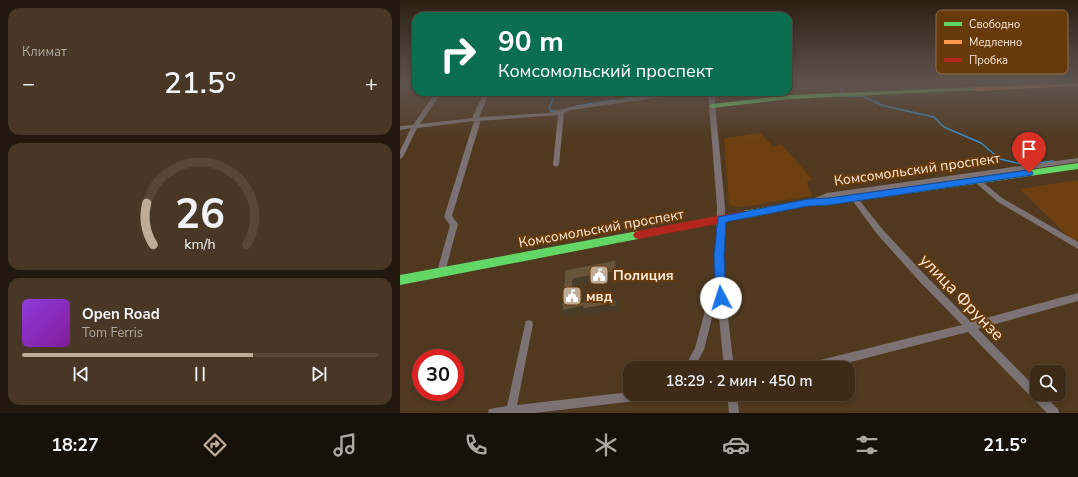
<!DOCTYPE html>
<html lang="ru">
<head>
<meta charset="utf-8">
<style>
	:root { --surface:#3d2b18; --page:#483725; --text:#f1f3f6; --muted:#ada7a2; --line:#564737; --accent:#c0ab97 }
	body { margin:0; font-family:"Nunito Sans",sans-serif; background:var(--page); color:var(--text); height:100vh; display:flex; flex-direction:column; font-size:15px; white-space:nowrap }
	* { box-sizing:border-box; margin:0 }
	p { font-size:13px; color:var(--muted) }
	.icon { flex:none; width:22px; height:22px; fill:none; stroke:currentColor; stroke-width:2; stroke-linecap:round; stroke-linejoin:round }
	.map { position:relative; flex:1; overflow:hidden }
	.side { display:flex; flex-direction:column; gap:8px; padding:8px; background:#22180d; width:400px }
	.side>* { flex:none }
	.banner { position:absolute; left:12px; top:12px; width:380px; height:84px; border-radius:12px; box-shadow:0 2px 6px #0003,0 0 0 1px var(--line); background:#0b6e4f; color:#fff; overflow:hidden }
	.buttons { position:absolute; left:630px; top:365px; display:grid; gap:8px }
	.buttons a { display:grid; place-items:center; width:36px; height:36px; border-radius:8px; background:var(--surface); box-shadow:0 2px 6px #0003,0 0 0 1px var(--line); font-size:20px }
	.speed { position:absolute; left:12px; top:349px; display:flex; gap:8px; font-size:20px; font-weight:700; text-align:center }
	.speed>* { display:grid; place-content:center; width:52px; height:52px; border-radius:50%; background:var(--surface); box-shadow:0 2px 6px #0003,0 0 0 1px var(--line); line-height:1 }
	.speed .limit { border:6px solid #d22; background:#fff; color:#111 }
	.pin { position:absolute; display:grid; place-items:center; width:34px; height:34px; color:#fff; margin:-41px -17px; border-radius:50% 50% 50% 0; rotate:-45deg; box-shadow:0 0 4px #0007 }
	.pin .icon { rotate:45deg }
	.me { position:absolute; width:44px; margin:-22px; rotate:355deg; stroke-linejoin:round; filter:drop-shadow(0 0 3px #0008) }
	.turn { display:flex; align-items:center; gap:14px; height:84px; padding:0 20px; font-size:18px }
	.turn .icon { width:52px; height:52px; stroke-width:2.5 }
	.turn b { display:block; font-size:28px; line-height:34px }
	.big { font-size:30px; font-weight:600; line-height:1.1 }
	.side .card { flex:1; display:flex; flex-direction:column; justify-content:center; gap:6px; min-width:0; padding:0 14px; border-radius:12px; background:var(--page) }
	.side .dial { align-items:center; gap:0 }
	.dial svg { height:104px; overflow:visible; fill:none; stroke:var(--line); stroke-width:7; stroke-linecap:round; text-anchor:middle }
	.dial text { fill:var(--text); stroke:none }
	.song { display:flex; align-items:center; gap:12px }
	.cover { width:48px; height:48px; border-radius:6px; background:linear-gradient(135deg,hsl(270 70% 55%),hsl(290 70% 35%)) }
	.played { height:4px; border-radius:2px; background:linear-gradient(90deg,var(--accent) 65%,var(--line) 65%) }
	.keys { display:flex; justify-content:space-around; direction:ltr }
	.heat { display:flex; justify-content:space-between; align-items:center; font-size:22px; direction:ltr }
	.trip { position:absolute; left:223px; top:361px; width:232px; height:40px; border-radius:12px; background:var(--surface); box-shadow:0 2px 6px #0003,0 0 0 1px var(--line); font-weight:600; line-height:40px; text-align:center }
	.menu { display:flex; height:64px; justify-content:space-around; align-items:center; background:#18110a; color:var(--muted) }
	.menu .icon { width:28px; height:28px }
	.menu .on { color:var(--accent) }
	.menu b { font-size:18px; color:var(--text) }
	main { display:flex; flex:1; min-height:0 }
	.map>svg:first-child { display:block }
</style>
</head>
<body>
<main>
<section class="side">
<div class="card"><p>Климат</p>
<div class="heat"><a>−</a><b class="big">21.5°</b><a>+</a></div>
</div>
<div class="card dial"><svg viewBox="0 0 100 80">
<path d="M14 69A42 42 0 1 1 86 69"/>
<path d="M14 69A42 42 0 0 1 9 37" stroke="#c0ab97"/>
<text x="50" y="56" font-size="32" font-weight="700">26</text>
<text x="50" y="72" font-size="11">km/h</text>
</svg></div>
<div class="card">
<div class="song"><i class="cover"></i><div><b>Open Road</b><p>Tom Ferris</p></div></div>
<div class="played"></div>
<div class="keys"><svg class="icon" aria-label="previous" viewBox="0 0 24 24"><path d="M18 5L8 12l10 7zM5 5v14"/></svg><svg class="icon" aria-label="pause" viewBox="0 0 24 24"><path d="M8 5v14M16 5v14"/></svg><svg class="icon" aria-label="next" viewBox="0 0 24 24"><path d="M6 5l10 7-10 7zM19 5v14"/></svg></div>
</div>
</section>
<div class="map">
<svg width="678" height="413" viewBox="0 0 678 413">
	<rect width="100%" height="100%" fill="#513920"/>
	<path fill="#6e400f" d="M 360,133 L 373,147 L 381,144 L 412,179 L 407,182 L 412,196 L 341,207 L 329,205 L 324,138 Z
		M 678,180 L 678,243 L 671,239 L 620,189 Z"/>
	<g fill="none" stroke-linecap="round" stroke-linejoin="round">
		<path stroke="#378dc4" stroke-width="1.5" d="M 395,82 L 414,82
			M 416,82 L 435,84 L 449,97 L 462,96 L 484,106 L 534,117 L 544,127 L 581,143 L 600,159 L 625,165 L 653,161
			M 150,92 L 153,99 L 149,108 L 151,111 L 157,111
			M 222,100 L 245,93 L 260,92
			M 176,106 L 215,100"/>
		<path fill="#7c7273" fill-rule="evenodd" d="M 36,92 L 42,92 L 20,124 L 73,118 L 73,116 L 84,92 L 90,92 L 79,117 L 150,113 L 170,107 L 273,92 L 287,92 L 284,94 L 171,110 L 164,113 L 159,165 L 156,167 L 153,165 L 158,115 L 79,121 L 80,123 L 52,216 L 58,224 L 45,272 L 44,274 L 41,276 L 38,274 L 37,272 L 50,225 L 44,217 L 74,121 L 17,128 L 3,157 L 0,159 L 0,151 L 11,128 L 0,130 L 0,126 L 13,125 Z
			M 308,92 L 314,92 L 325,207 L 323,275 L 334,368 L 324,368 L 317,297 L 304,350 L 294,368 L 284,368 L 295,348 L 313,281 L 315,278 L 317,207 Z
			M 678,158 L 678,162 L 577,177 L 602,198 L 678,242 L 678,249 L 598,202 L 570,178 L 428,198 L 414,204 L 411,201 L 412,199 L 427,193 Z
			M 454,195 L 456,196 L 483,230 L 526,276 L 571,322 L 678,293 L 678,301 L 578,329 L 637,389 L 637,394 L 642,394 L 658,409 L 659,413 L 647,413 L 568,332 L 427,368 L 403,368 L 405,365 L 408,363 L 562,325 L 520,282 L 477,234 L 452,200 L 451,198 Z
			M 129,320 L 132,321 L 133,324 L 117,405 L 230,392 L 230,394 L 257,394 L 256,398 L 252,399 L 135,413 L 88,413 L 89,409 L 107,406 L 125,324 L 126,321 Z
			M 327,394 L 337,394 L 339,413 L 329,413 Z"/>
		<path fill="#63d668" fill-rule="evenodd" d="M 576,87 L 578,88 L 578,90 L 391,99 L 312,108 L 309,106 L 312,104 L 391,95 Z
			M 678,163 L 678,169 L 429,205 L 408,206 L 343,219 L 340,218 L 338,215 L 340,212 L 343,211 L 408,200 L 429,199 Z
			M 238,231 L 241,232 L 243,235 L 241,238 L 238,239 L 0,285 L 0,275 Z"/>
		<path fill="#ff974d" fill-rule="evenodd" d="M 678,82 L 678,86 L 576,91 L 573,89 L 576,87 Z"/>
		<path fill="#b3261e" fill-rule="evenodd" d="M 343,211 L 346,212 L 348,215 L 346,218 L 343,219 L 238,239 L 235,238 L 233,235 L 235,232 L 238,231 Z"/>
	</g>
	<path fill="#483b28" d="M 216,260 L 219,266 L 219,277 L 177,285 L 176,297 L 176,299 L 180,304 L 210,302 L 210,296 L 213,302 L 216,299 L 219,304 L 219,311 L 213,312 L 212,310 L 187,315 L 185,312 L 166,316 L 162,311 L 173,299 L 172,292 L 173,279 Z"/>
	<path fill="#675439" stroke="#483b28" d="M 216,260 L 216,271 L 173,279 L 172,292 L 173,299 L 176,299 L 176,303 L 210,296 L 210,302 L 210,300 L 216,299 L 216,306 L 210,307 L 210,304 L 183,309 L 183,306 L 162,311 L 165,270 Z"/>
	<linearGradient id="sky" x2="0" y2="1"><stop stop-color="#2d1f12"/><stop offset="0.59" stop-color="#5f544e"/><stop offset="1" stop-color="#5f544e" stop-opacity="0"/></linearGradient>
	<rect width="678" height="140" fill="url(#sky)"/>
	<path fill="#1a73e8" stroke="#114b97" d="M 629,170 L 633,173 L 632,175 L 429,205 L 408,206 L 326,222 L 324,256 L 326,298 L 325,301 L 321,303 L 317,301 L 316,298 L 314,256 L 318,217 L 408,199 L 429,198 Z"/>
	<defs>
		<symbol id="civic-square" viewBox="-11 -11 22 22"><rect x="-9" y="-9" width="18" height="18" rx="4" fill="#c0ab97" stroke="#663a0b"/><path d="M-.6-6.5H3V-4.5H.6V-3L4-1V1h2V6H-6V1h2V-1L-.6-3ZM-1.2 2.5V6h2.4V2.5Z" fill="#fff"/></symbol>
	</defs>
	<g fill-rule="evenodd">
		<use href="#civic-square" x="188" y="264" width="22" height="22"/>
		<use href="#civic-square" x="161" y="285" width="22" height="22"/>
	</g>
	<g text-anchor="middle" stroke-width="4" stroke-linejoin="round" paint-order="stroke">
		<g font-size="14" fill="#fce8d7" stroke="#663a0b">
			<text transform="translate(517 169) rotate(-8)" y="5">Комсомольский проспект</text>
			<text transform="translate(201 228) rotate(-10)" y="5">Комсомольский проспект</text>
		</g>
		<g font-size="14" font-weight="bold" fill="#fce8d7" stroke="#663a0b" text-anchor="start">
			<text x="213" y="280">Полиция</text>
			<text x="186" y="301">мвд</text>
		</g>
		<g font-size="17" fill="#fce8d7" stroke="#663a0b">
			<text transform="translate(562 297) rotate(46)" y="6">улица Фрунзе</text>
		</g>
	</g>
	<rect x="536" y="10" width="132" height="64" rx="6" fill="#663a0b" stroke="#936e48" stroke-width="1"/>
	<rect x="544" y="22" width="18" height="4" fill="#63d668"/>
	<rect x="544" y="40" width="18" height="4" fill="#ff974d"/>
	<rect x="544" y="58" width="18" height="4" fill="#b3261e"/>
	<g font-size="11" fill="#fce8d7">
		<text x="569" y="28">Свободно</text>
		<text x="569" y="46">Медленно</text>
		<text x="569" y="64">Пробка</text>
	</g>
</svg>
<div class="buttons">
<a><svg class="icon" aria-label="search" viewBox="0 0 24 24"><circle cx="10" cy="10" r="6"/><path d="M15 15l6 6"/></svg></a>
</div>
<div class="speed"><div class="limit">30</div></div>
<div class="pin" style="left:629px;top:173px;background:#d93025"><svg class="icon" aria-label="arrive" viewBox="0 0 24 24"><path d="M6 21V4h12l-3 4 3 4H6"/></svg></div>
<svg class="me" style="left:321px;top:298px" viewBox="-20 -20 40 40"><circle r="19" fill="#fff"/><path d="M0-13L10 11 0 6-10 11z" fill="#1a73e8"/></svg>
<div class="trip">18:29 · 2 мин · 450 m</div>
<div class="banner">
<div class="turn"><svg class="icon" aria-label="right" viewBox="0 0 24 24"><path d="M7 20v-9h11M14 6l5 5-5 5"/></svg><div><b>90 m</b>Комсомольский проспект</div></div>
</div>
</div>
</main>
<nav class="menu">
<b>18:27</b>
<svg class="icon on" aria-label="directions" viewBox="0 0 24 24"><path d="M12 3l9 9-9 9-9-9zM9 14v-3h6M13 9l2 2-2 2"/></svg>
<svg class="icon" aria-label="music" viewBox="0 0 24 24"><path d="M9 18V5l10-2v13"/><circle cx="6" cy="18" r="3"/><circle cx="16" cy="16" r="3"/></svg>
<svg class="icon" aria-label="phone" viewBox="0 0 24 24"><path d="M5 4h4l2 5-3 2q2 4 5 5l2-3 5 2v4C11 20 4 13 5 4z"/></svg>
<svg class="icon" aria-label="climate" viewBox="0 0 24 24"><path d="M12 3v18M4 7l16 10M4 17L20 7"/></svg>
<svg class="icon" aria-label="car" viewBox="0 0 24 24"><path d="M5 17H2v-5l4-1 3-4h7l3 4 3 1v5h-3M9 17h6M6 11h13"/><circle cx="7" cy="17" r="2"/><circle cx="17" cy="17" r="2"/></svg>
<svg class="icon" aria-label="filters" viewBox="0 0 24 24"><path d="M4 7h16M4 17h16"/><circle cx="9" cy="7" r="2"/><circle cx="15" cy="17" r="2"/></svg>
<b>21.5°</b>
</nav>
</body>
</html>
